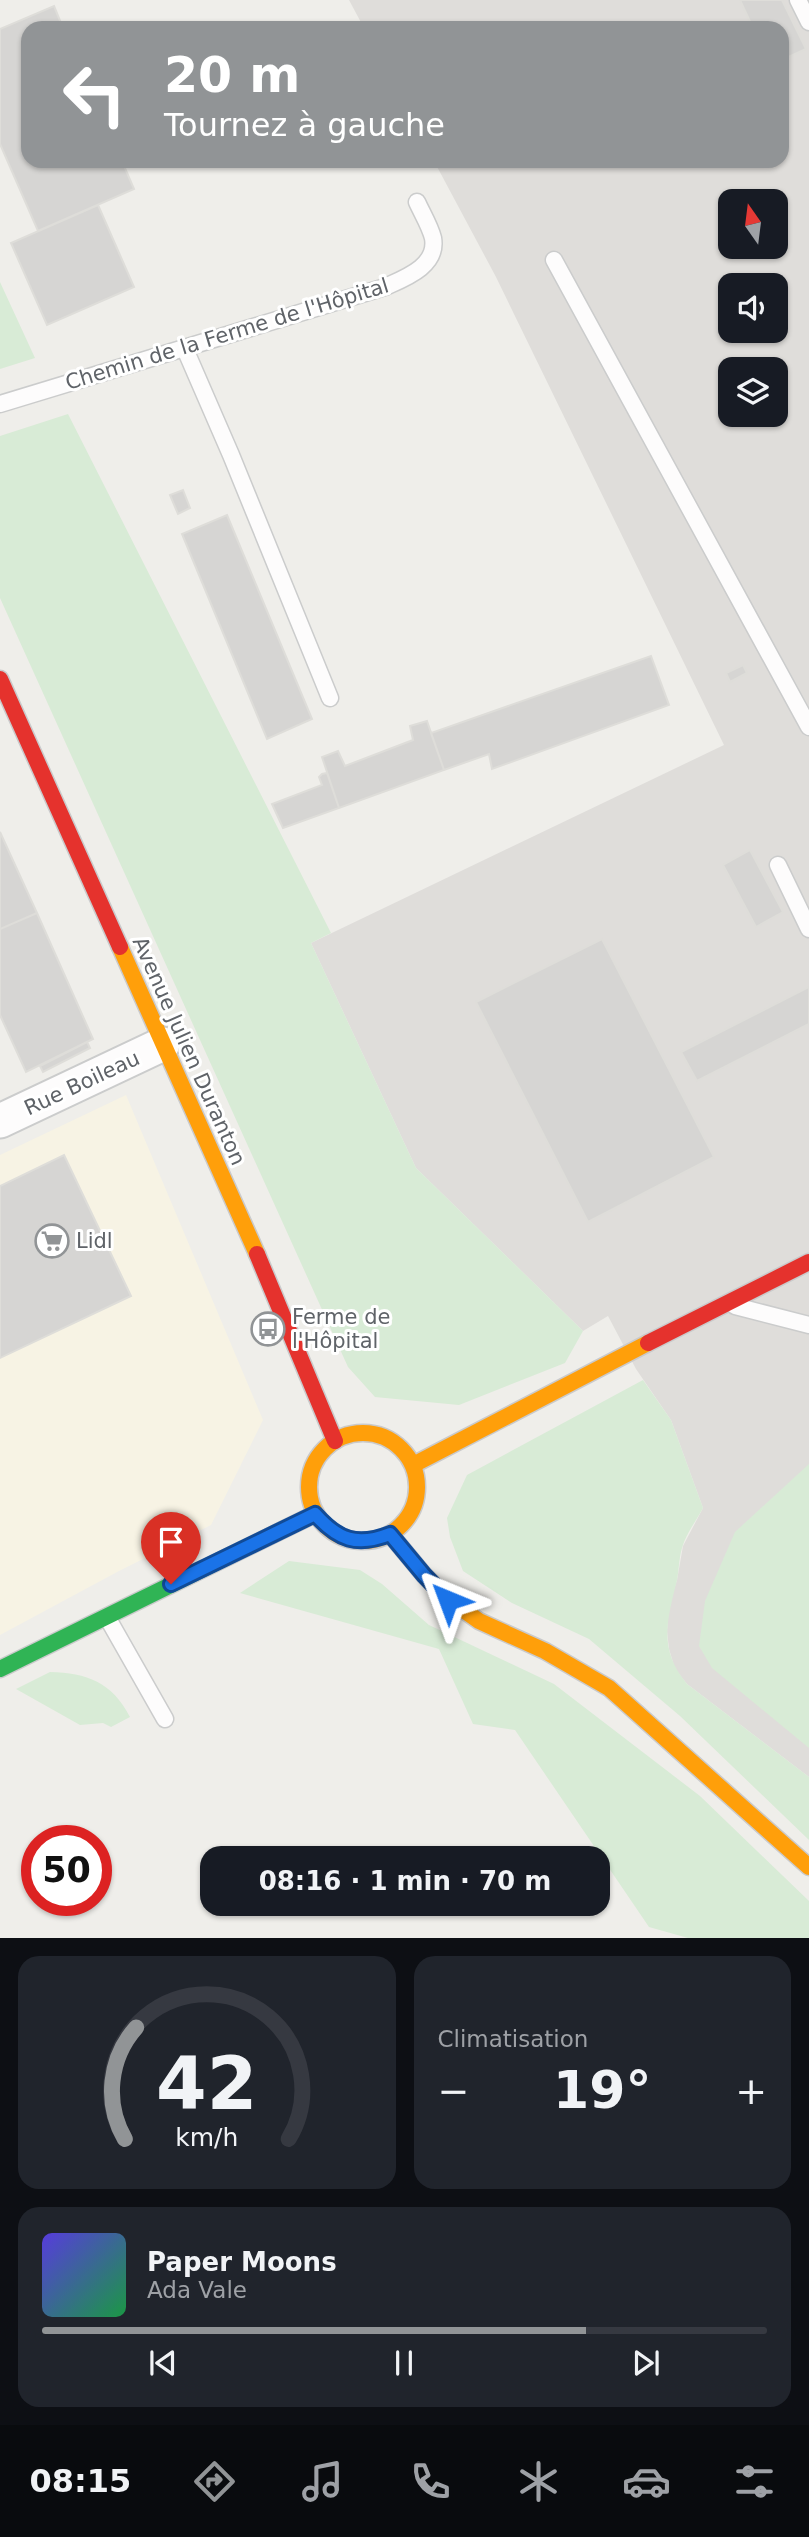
<!DOCTYPE html>
<html lang="fr">
<head>
<meta charset="utf-8">
<style>
	:root { --surface:#171b24; --page:#20242c; --text:#f1f3f6; --muted:#9ea1a6; --line:#363941; --accent:#919496 }
	body { margin:0; font-family:"DejaVu Sans",sans-serif; background:var(--page); color:var(--text); height:100vh; display:flex; flex-direction:column; font-size:26px; white-space:nowrap }
	* { box-sizing:border-box; margin:0 }
	p { font-size:23px; color:var(--muted) }
	.icon { flex:none; width:38px; height:38px; fill:none; stroke:currentColor; stroke-width:2; stroke-linecap:round; stroke-linejoin:round }
	.map { position:relative; height:1938px; overflow:hidden }
	.side { display:flex; flex-direction:column; gap:18px; padding:18px; background:#0d0f14; flex:1 }
	.side>* { flex:none }
	.hud { position:absolute; left:21px; top:21px; width:768px; height:147px; border-radius:21px; box-shadow:0 2px 5px #0004; background:#919496; color:#fff; overflow:hidden }
	.needle { width:46px; rotate:346deg }
	.fabs { position:absolute; left:718px; top:189px; display:grid; gap:14px }
	.fabs a { display:grid; place-items:center; width:70px; height:70px; border-radius:14px; background:var(--surface); box-shadow:0 2px 5px #0004; font-size:35px }
	.speed { position:absolute; left:21px; top:1825px; display:flex; gap:14px; font-size:35px; font-weight:700; text-align:center }
	.speed>* { display:grid; place-content:center; width:91px; height:91px; border-radius:50%; background:var(--surface); box-shadow:0 2px 5px #0004; line-height:1 }
	.speed .limit { border:10px solid #d22; background:#fff; color:#111 }
	.pin { position:absolute; display:grid; place-items:center; width:60px; height:60px; color:#fff; margin:-72px -30px; border-radius:50% 50% 50% 0; rotate:-45deg; box-shadow:0 0 7px #0007 }
	.pin .icon { rotate:45deg }
	.me { position:absolute; width:77px; margin:-38px; rotate:316deg; stroke-linejoin:round; filter:drop-shadow(0 0 5px #0008) }
	.turn { display:flex; align-items:center; gap:24px; height:147px; padding:0 28px; font-size:32px }
	.turn .icon { width:91px; height:91px; stroke-width:2.5 }
	.turn b { display:block; font-size:49px; line-height:60px }
	.big { font-size:52px; font-weight:700; line-height:1.1 }
	.side .widget { flex:1; display:flex; flex-direction:column; justify-content:center; gap:10px; min-width:0; padding:0 24px; border-radius:21px; background:var(--page) }
	.side .dial { align-items:center; gap:0 }
	.dial svg { height:182px; overflow:visible; fill:none; stroke:var(--line); stroke-width:7; stroke-linecap:round; text-anchor:middle }
	.dial text { fill:var(--text); stroke:none }
	.song { display:flex; align-items:center; gap:21px }
	.cover { width:84px; height:84px; border-radius:10px; background:linear-gradient(135deg,hsl(250 70% 55%),hsl(140 70% 35%)) }
	.played { height:7px; border-radius:4px; background:linear-gradient(90deg,var(--accent) 75%,var(--line) 75%) }
	.keys { display:flex; justify-content:space-around; direction:ltr }
	.heat { display:flex; justify-content:space-between; align-items:center; font-size:38px; direction:ltr }
	.side .tiles { flex:1; display:grid; gap:18px; grid-template-columns:1fr 1fr }
	.widget:last-child { grid-column:span 2 }
	.trip { position:absolute; left:200px; top:1846px; width:410px; height:70px; border-radius:21px; background:var(--surface); box-shadow:0 2px 5px #0004; font-weight:700; line-height:70px; text-align:center }
	.menu { display:flex; height:112px; justify-content:space-around; align-items:center; background:#090b0e; color:var(--muted) }
	.menu .icon { width:49px; height:49px }
	.menu .active { color:var(--accent) }
	.menu b { font-size:32px; color:var(--text) }
	.map>svg:first-child { display:block }
</style>
</head>
<body>
<div class="map">
<svg width="809" height="1939" viewBox="0 0 809 1939">
	<rect width="100%" height="100%" fill="#efeeea"/>
	<path fill="#f7f3e4" d="M 126,1095 L 263,1420 L 211,1525 L 119,1571 L 0,1635 L 0,1155 Z"/>
	<path fill="#dfddda" fill-rule="evenodd" d="M 349,0 L 809,0 L 809,1777 L 687,1684 L 675,1669 L 669,1649 L 667,1631 L 669,1605 L 677,1580 L 683,1546 L 703,1508 L 671,1420 L 636,1369 L 608,1316 L 583,1331 L 416,1168 L 311,943 L 724,745 L 496,277 L 434,161 L 782,161 L 782,28 L 364,28 ZM 730,201 L 775,201 L 775,247 L 730,247 ZM 730,285 L 775,285 L 775,331 L 730,331 ZM 730,369 L 775,369 L 775,415 L 730,415 Z"/>
	<path fill="#d8ebd6" d="M 0,282 L 35,358 L 0,369 Z
		M 68,414 L 331,933 L 311,943 L 416,1168 L 583,1331 L 565,1363 L 459,1405 L 375,1397 L 348,1367 L 0,598 L 0,436 Z
		M 643,1380 L 671,1420 L 703,1508 C 696,1521 686,1534 682,1548 C 679,1558 679,1570 677,1580 C 667,1621 658,1649 687,1684 L 809,1777 L 809,1840 L 680,1716 L 589,1639 L 512,1603 L 463,1571 L 450,1537 L 447,1518 L 467,1475 Z
		M 809,1464 L 809,1748 L 712,1668 L 699,1646 L 705,1601 L 735,1532 Z
		M 289,1561 L 360,1570 L 382,1584 L 429,1625 L 554,1684 L 700,1796 L 809,1901 L 809,1938 L 688,1938 L 649,1927 L 515,1730 L 473,1724 L 439,1649 L 240,1593 Z
		M 50,1672 C 87,1673 112,1682 130,1717 L 111,1727 L 103,1723 L 80,1725 L 16,1689 Z"/>
	<path fill="#d6d5d3" stroke="#deddd9" stroke-width="2" d="M 740,0 L 782,0 L 806,49 L 782,60 L 782,28 L 753,28 Z
		M 54,6 L 63,28 L 28,28 L 28,161 L 122,161 L 134,189 L 38,231 L 0,144 L 0,29 Z
		M 98,205 L 134,287 L 47,325 L 11,243 Z
		M 183,490 L 190,508 L 178,514 L 170,495 Z
		M 227,515 L 312,719 L 267,739 L 182,534 Z
		M 651,656 L 669,705 L 492,769 L 489,754 L 444,770 L 431,733 Z
		M 743,665 L 747,673 L 730,682 L 726,673 Z
		M 427,721 L 444,770 L 339,808 L 322,757 L 338,751 L 345,766 L 413,740 L 410,726 Z
		M 327,773 L 339,808 L 283,828 L 272,804 L 322,785 L 319,777 L 322,774 Z
		M 0,832 L 37,913 L 0,929 Z
		M 750,850 L 783,912 L 756,927 L 723,865 Z
		M 37,913 L 93,1039 L 26,1072 L 0,1015 L 0,929 Z
		M 602,939 L 714,1157 L 588,1222 L 476,1002 Z
		M 809,987 L 809,1024 L 697,1081 L 681,1052 Z
		M 87,1042 L 90,1048 L 43,1072 L 40,1066 Z
		M 64,1155 L 131,1296 L 0,1358 L 0,1186 Z"/>
	<g fill="none" stroke-linecap="round" stroke-linejoin="round">
		<defs>
			<path id="lane" d="M 798,0 L 809,22
				M 554,260 L 809,727
				M 185,349 L 231,455 L 330,698
				M 0,404 L 385,287 C 405,278 438,266 433,238 C 430,226 422,213 417,202
				M 778,865 L 809,929
				M 735,1306 L 809,1325
				M 107,1617 L 165,1719"/>
			<path id="street" d="M 0,1121 L 163,1044"/>
			<path id="fast" d="M 0,1669 L 315,1514"/>
			<path id="slow" d="M 120,947 L 257,1254
				M309 1487a54 54 0 1 1 108 0a54 54 0 1 1-108 0Z
				M 413,1465 L 648,1343
				M 390,1534 L 424,1575 L 448,1599 L 479,1621 L 545,1651 L 609,1688 L 809,1867"/>
			<path id="jam" d="M 0,679 L 120,947
				M 257,1254 L 335,1441
				M 648,1343 L 809,1262"/>
		</defs>
		<use href="#lane" stroke="#cbcccc" stroke-width="19"/>
		<use href="#street" stroke="#cbcccc" stroke-width="37"/>
		<use href="#fast" stroke="#cacacb" stroke-width="19"/>
		<use href="#slow" stroke="#cacacb" stroke-width="19"/>
		<use href="#jam" stroke="#cacacb" stroke-width="19"/>
		<use href="#lane" stroke="#fdfcfc" stroke-width="16"/>
		<use href="#street" stroke="#fdfcfc" stroke-width="33"/>
		<use href="#fast" stroke="#30b455" stroke-width="16"/>
		<use href="#slow" stroke="#ff9f0a" stroke-width="16"/>
		<use href="#jam" stroke="#e5322d" stroke-width="16"/>
	</g>
	<g fill="none" stroke-linecap="round" stroke-linejoin="round">
		<defs>
			<path id="route" d="M 171,1584 L 315,1514 C 338,1540 357,1547 390,1534 L 424,1575 L 448,1600"/>
		</defs>
		<use href="#route" stroke="#114b97" stroke-width="18"/>
		<use href="#route" stroke="#1a73e8" stroke-width="12"/>
	</g>
	<defs>
		<symbol id="supermarket-ring" viewBox="-11 -11 22 22"><circle r="9.5" fill="#fff" stroke="#919496" stroke-width="1.5"/><path d="M-6-5.5h2.5l.6 2H6L4.5 2H-2.5L-4.4-4H-6ZM-1.5 3.2a1.3 1.3 0 1 0 .1 0ZM3 3.2a1.3 1.3 0 1 0 .1 0Z" fill="#919496"/></symbol>
		<symbol id="bus-ring" viewBox="-11 -11 22 22"><circle r="9.5" fill="#fff" stroke="#919496" stroke-width="1.5"/><path d="M-5-6H5V4H4V6H2V4H-2V6H-4V4H-5ZM-3.5-4V0h7V-4ZM-3.5 1.2v1.5H-2V1.2ZM2 1.2v1.5H3.5V1.2Z" fill="#919496"/></symbol>
	</defs>
	<g fill-rule="evenodd">
		<use href="#supermarket-ring" x="33" y="1222" width="38" height="38"/>
		<use href="#bus-ring" x="249" y="1310" width="38" height="38"/>
	</g>
	<g text-anchor="middle" stroke-width="6" stroke-linejoin="round" paint-order="stroke">
		<g font-size="21" fill="#5f6368" stroke="#fff">
			<text transform="translate(227 334) rotate(-17)" y="7">Chemin de la Ferme de l'Hôpital</text>
			<text transform="translate(189 1051) rotate(66)" y="7">Avenue Julien Duranton</text>
			<text transform="translate(82 1083) rotate(-25)" y="7">Rue Boileau</text>
		</g>
		<g font-size="21" fill="#5f6368" stroke="#fff" text-anchor="start">
			<text x="76" y="1248">Lidl</text>
			<text x="292" y="1324">Ferme de<tspan x="292" dy="24">l'Hôpital</tspan></text>
		</g>
	</g>
</svg>
<div class="fabs">
<a><svg class="needle" viewBox="-14 -14 28 28"><path d="M0-13l5 13h-10z" fill="#e53935"/><path d="M0 13l5-13h-10z" fill="#9ea1a6"/></svg></a>
<a><svg class="icon" aria-label="sound" viewBox="0 0 24 24"><path d="M4 9h4l5-4v14l-5-4H4zM17 9q2 3 0 6"/></svg></a>
<a><svg class="icon" aria-label="layers" viewBox="0 0 24 24"><path d="M12 4l9 5-9 5-9-5zM3 14l9 5 9-5"/></svg></a>
</div>
<div class="speed"><div class="limit">50</div></div>
<div class="pin" style="left:171px;top:1584px;background:#d93025"><svg class="icon" aria-label="arrive" viewBox="0 0 24 24"><path d="M6 21V4h12l-3 4 3 4H6"/></svg></div>
<svg class="me" style="left:448px;top:1600px" viewBox="-20 -20 40 40"><path d="M0-17L14 15 0 8-14 15z" fill="#1a73e8" stroke="#fff" stroke-width="4"/></svg>
<div class="trip">08:16 · 1 min · 70 m</div>
<div class="hud">
<div class="turn"><svg class="icon" aria-label="left" viewBox="0 0 24 24"><path d="M17 20v-9H6M10 6l-5 5 5 5"/></svg><div><b>20 m</b>Tournez à gauche</div></div>
</div>
</div>
<section class="side">
<div class="tiles">
<div class="widget dial"><svg viewBox="0 0 100 80">
<path d="M14 69A42 42 0 1 1 86 69"/>
<path d="M14 69A42 42 0 0 1 19 20" stroke="#919496"/>
<text x="50" y="56" font-size="32" font-weight="700">42</text>
<text x="50" y="72" font-size="11">km/h</text>
</svg></div>
<div class="widget"><p>Climatisation</p>
<div class="heat"><a>−</a><b class="big">19°</b><a>+</a></div>
</div>
<div class="widget">
<div class="song"><i class="cover"></i><div><b>Paper Moons</b><p>Ada Vale</p></div></div>
<div class="played"></div>
<div class="keys"><svg class="icon" aria-label="previous" viewBox="0 0 24 24"><path d="M18 5L8 12l10 7zM5 5v14"/></svg><svg class="icon" aria-label="pause" viewBox="0 0 24 24"><path d="M8 5v14M16 5v14"/></svg><svg class="icon" aria-label="next" viewBox="0 0 24 24"><path d="M6 5l10 7-10 7zM19 5v14"/></svg></div>
</div>
</div>
</section>
<nav class="menu">
<b>08:15</b>
<svg class="icon active" aria-label="directions" viewBox="0 0 24 24"><path d="M12 3l9 9-9 9-9-9zM9 14v-3h6M13 9l2 2-2 2"/></svg>
<svg class="icon" aria-label="music" viewBox="0 0 24 24"><path d="M9 18V5l10-2v13"/><circle cx="6" cy="18" r="3"/><circle cx="16" cy="16" r="3"/></svg>
<svg class="icon" aria-label="phone" viewBox="0 0 24 24"><path d="M5 4h4l2 5-3 2q2 4 5 5l2-3 5 2v4C11 20 4 13 5 4z"/></svg>
<svg class="icon" aria-label="climate" viewBox="0 0 24 24"><path d="M12 3v18M4 7l16 10M4 17L20 7"/></svg>
<svg class="icon" aria-label="car" viewBox="0 0 24 24"><path d="M5 17H2v-5l4-1 3-4h7l3 4 3 1v5h-3M9 17h6M6 11h13"/><circle cx="7" cy="17" r="2"/><circle cx="17" cy="17" r="2"/></svg>
<svg class="icon" aria-label="filters" viewBox="0 0 24 24"><path d="M4 7h16M4 17h16"/><circle cx="9" cy="7" r="2"/><circle cx="15" cy="17" r="2"/></svg>
</nav>
</body>
</html>
